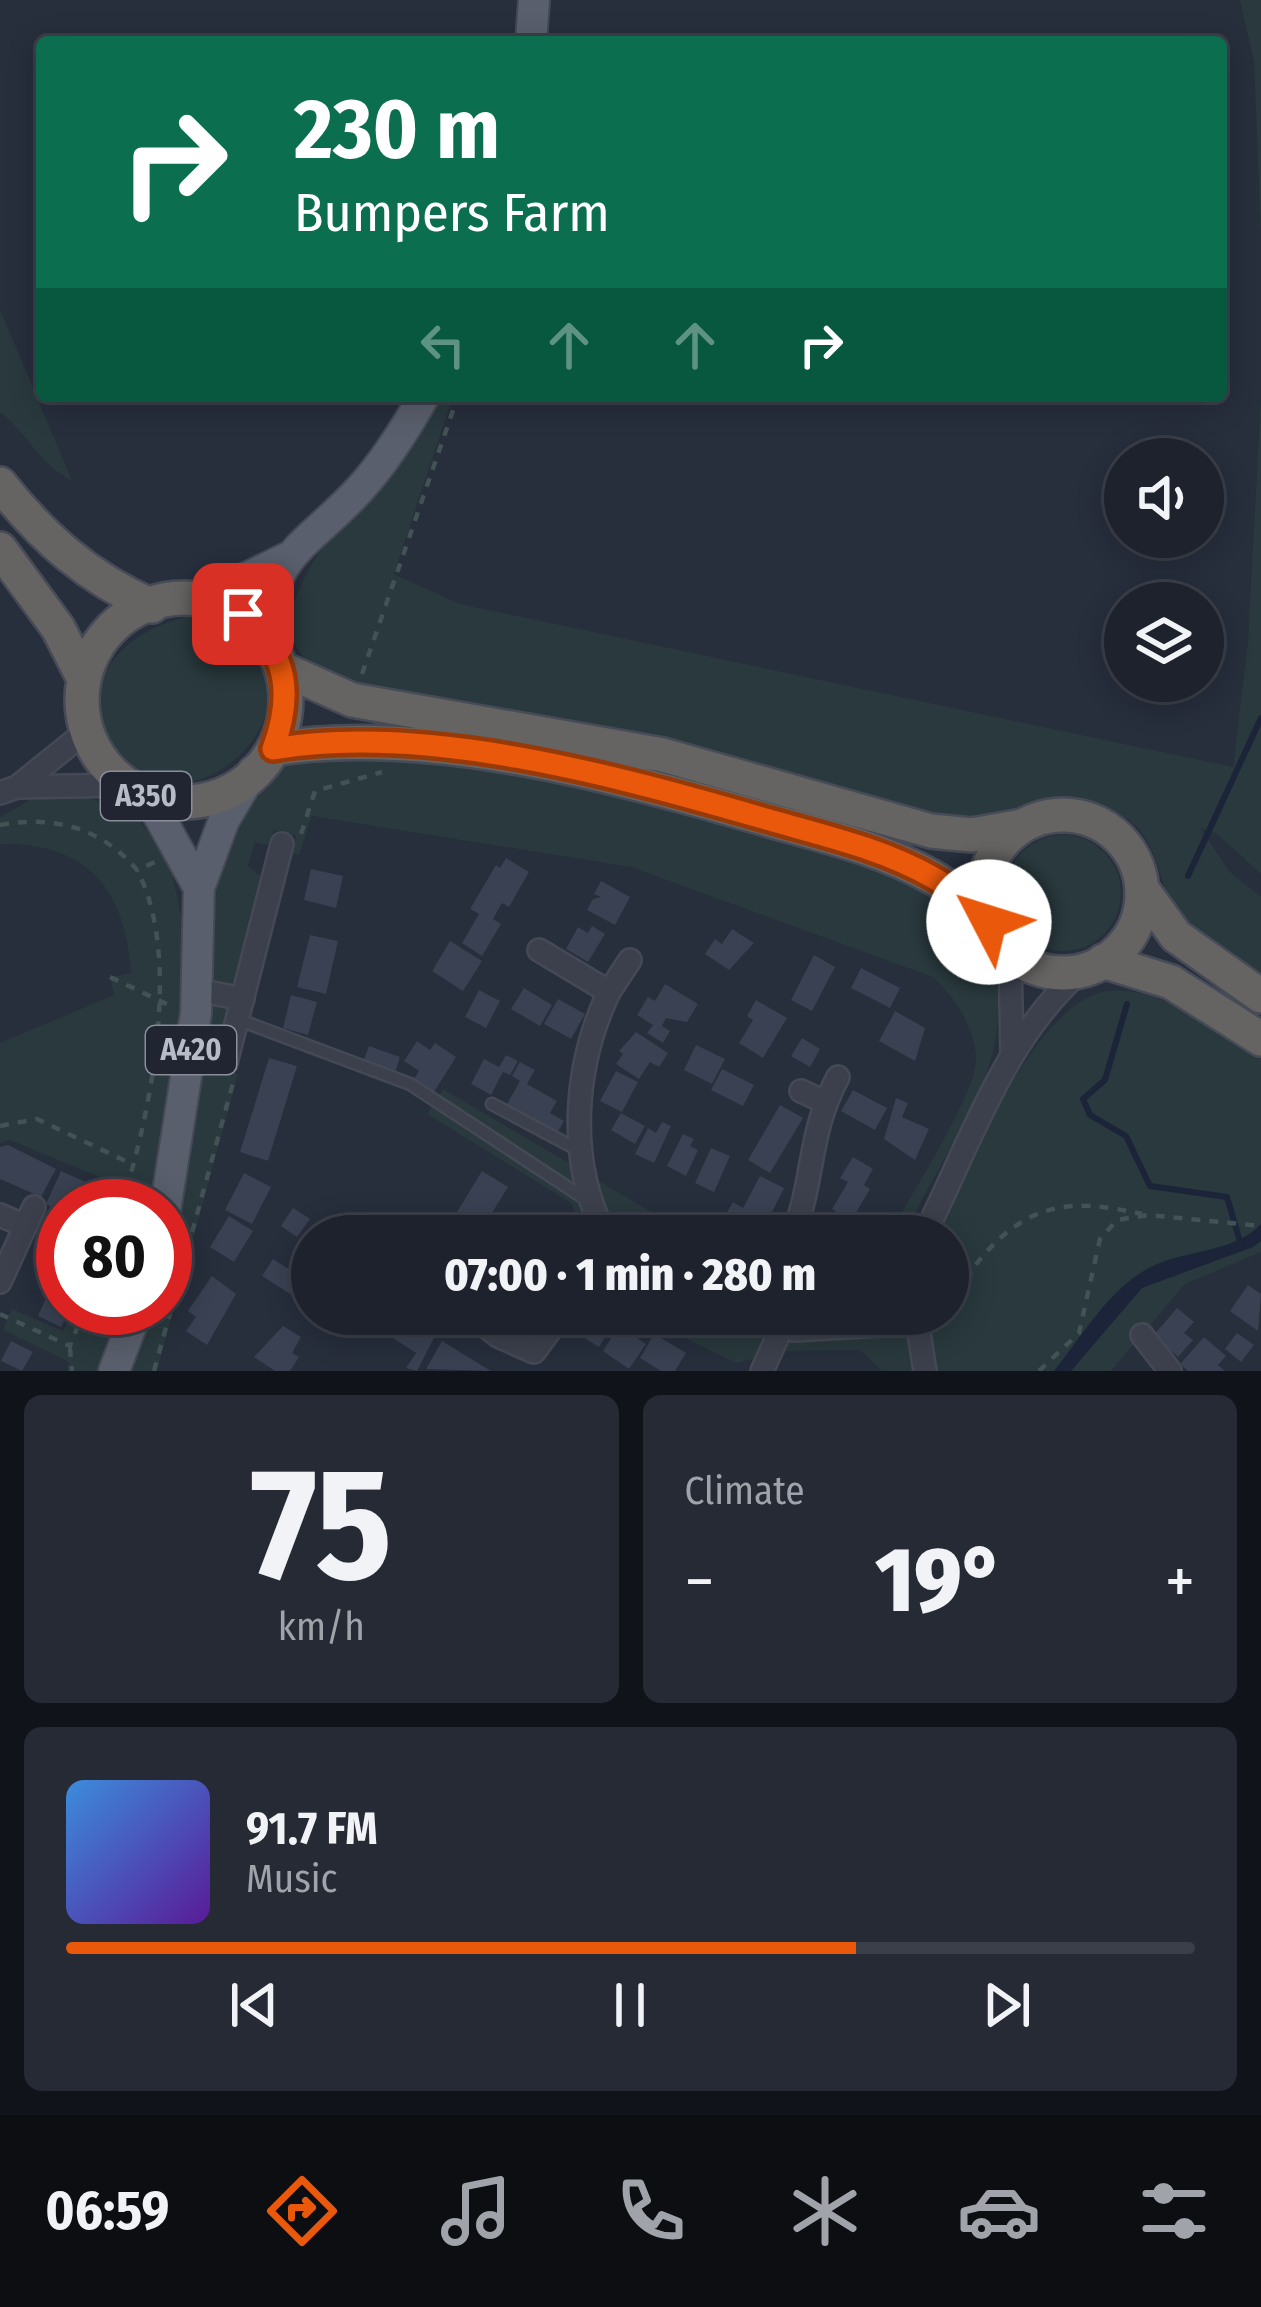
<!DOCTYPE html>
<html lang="en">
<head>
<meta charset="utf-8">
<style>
	:root { --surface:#1d222d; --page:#252a35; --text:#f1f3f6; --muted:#a0a4aa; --line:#3b3f49; --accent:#ea580c }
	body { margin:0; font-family:"Fira Sans Condensed",sans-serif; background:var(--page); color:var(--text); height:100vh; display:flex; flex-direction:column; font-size:45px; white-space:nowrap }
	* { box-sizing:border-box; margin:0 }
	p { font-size:39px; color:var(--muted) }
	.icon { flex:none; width:66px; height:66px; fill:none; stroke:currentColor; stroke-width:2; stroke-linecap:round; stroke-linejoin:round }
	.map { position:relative; height:1371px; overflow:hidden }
	.panel { display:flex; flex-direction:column; gap:24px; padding:24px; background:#101319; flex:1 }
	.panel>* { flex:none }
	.top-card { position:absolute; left:36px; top:36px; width:1191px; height:366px; border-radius:12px; box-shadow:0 6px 30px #0003,0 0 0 3px var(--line); background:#0b6e4f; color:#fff; overflow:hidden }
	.fabs { position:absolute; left:1104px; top:438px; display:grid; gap:24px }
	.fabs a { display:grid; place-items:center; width:120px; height:120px; border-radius:50%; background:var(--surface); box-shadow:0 6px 30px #0003,0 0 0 3px var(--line); font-size:60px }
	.speed { position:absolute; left:36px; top:1179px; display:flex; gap:24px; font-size:60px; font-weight:700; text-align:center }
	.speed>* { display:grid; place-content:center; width:156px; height:156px; border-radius:50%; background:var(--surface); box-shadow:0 6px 30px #0003,0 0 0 3px var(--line); line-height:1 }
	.speed .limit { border:18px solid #d22; background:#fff; color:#111 }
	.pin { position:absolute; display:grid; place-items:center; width:102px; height:102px; color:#fff; margin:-51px; border-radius:24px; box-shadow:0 6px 18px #0006 }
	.me { position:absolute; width:132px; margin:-66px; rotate:310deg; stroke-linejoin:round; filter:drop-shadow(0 0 9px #0008) }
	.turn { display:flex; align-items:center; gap:42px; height:252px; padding:0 60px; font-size:54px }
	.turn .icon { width:156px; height:156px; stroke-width:2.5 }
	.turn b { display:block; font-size:84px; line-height:102px }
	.lanes { display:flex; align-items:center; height:114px; padding:0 60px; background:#0003; justify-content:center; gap:60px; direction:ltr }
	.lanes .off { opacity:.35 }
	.big { font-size:90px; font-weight:800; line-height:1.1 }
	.panel .card { flex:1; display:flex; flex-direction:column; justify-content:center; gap:18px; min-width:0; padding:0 42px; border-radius:18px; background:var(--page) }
	.panel .dial { align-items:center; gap:0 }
	.dial b { font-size:156px; line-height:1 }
	.song { display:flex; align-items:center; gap:36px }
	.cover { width:144px; height:144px; border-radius:18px; background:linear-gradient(135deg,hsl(210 70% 55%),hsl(270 70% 35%)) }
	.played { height:12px; border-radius:6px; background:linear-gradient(90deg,var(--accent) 70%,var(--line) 70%) }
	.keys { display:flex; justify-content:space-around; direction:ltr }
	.heat { display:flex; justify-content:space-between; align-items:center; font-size:66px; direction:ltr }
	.panel .tiles { flex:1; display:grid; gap:24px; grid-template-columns:1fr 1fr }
	.card:last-child { grid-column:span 2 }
	.trip { position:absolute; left:291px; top:1215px; width:678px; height:120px; border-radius:60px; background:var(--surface); box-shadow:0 6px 30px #0003,0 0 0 3px var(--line); font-weight:800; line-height:120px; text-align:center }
	.dock { display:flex; height:192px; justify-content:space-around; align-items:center; background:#0c0e12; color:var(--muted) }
	.dock .icon { width:84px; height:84px }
	.dock .selected { color:var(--accent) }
	.dock b { font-size:54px; color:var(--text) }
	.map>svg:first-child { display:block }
</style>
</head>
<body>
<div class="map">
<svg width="1261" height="1371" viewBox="0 0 1261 1371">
	<rect width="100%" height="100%" fill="#272e3c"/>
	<path fill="#29393d" d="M 1240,0 L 1261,0 L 1261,237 L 1254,63 Z
		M 0,309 L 72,481 C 37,462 30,436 0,412 Z
		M 439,396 L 453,396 L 394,574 L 460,604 L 1233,767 L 1248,642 L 1261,396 L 1261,874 L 1217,834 L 1200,828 L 1230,872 L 1261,897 L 1261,977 C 1230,958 1197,940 1176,910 C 1157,883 1159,844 1131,822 C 1064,769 1005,836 939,822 C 904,815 871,795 836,785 C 730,757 625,733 517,713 C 460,702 316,705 293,639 C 271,576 408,452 439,396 Z
		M 196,615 C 355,646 229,838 128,769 C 114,760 102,739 99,724 C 88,662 140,625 196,615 Z
		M 323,751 C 483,753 646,794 798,842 C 832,853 870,861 902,875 C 942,893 989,937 996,982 C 1011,1081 941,1149 906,1234 L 938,1223 C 969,1163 1034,1009 1102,992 C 1150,980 1226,1031 1261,1059 L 1261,1252 L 1185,1284 L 1111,1371 L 882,1371 L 860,1350 L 786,1351 L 736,1363 L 636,1314 L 948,1314 L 948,1236 L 888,1236 C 908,1200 976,1094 976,1059 C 975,1027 955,998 933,977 L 631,867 L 312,816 L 299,855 L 291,853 L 296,836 L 274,830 L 267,845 L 255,842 L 248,866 L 264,879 L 220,1068 L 238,1074 L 157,1371 L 67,1371 L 69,1362 L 3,1330 L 12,1309 L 63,1331 L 75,1308 L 165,1308 L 165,1206 L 109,1206 L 114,1183 L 10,1140 L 0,1143 L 0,1043 L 114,995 L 110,977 L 131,973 C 126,890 87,842 0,844 L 0,817 L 37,796 L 85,795 L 140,821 L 170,863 L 185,935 L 213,902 L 215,867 L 246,800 L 283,767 Z
		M1005 893a58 58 0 1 1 116 0a58 58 0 1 1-116 0Z
		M 443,1089 L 692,1236 L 586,1236 L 571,1203 L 427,1114 Z"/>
	<path fill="#1b2439" d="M 1261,1224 L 1261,1241 L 1253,1247 L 1142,1288 L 1071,1371 L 1054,1371 C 1082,1336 1109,1289 1149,1268 C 1183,1249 1233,1254 1261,1224 Z"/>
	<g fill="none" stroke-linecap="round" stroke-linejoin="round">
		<path stroke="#1b2439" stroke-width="6" d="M 1188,876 L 1261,718
			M 1127,1004 L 1105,1080 L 1083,1099 L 1090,1115 L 1126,1136 L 1150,1186 L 1227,1197 L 1241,1245"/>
	</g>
	<path fill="#394152" d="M 506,858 L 529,872 L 509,907 L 502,903 L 493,919 L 501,924 L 482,956 L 462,943 L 479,914 L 470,909 L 496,865 L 500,868 Z
		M 311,869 L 343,876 L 336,908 L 304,900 Z
		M 601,881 L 630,897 L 615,925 L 587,910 L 593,899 L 601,897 L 594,894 Z
		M 592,926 L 605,934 L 588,962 L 566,949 L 578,927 L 588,933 Z
		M 732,929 L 754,943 L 729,970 L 705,954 L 715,939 L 722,944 Z
		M 310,935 L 338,941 L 326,994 L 297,987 Z
		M 450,941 L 482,961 L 463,991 L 432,971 Z
		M 814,955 L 835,967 L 812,1011 L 791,1000 Z
		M 861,968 L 900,988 L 890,1008 L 851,988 Z
		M 665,984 L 698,1004 L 687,1022 L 666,1018 L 662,1026 L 670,1031 L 663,1043 L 647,1033 L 653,1025 L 637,1015 L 648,997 L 655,1001 Z
		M 524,988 L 552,1005 L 540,1026 L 511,1009 Z
		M 479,990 L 500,1001 L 486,1028 L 465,1017 Z
		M 291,995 L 317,1002 L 308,1035 L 283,1028 Z
		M 558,999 L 585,1014 L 571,1039 L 544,1024 Z
		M 756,1000 L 787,1018 L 763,1058 L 739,1043 L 753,1020 L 747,1016 Z
		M 895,1011 L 925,1028 L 915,1061 L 879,1041 Z
		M 636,1032 L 668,1053 L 659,1067 L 650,1062 L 639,1079 L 616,1064 L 623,1054 L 619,1051 Z
		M 802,1038 L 820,1049 L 810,1067 L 791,1056 Z
		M 417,1041 L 430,1050 L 435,1043 L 456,1057 L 434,1092 L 414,1079 L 419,1071 L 404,1061 Z
		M 696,1045 L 725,1059 L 712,1084 L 684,1070 Z
		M 369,1046 L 400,1057 L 395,1073 L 363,1062 Z
		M 506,1055 L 518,1061 L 510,1075 L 503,1072 L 491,1095 L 471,1084 L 484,1059 L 499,1067 Z
		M 269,1058 L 297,1066 L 268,1161 L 240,1152 Z
		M 520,1062 L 535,1070 L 527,1084 L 557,1101 L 550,1113 L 564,1121 L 556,1135 L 505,1108 L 520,1081 L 512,1076 Z
		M 722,1069 L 754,1085 L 743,1106 L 711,1090 Z
		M 616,1071 L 638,1082 L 622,1112 L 600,1101 Z
		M 853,1090 L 887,1108 L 875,1130 L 841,1111 Z
		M 896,1098 L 908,1103 L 902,1117 L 929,1129 L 915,1160 L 884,1139 Z
		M 780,1105 L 803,1118 L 770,1173 L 748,1160 Z
		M 621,1113 L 645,1126 L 635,1144 L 611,1130 Z
		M 662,1122 L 671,1126 L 654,1163 L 635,1154 L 648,1128 L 656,1133 Z
		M 683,1134 L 694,1139 L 690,1146 L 698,1150 L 686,1176 L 667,1166 Z
		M 8,1145 L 56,1169 L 41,1197 L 0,1179 L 0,1147 Z
		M 711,1148 L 730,1156 L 714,1192 L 695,1183 Z
		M 853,1157 L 873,1169 L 864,1185 L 870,1189 L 851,1221 L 860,1226 L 854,1236 L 843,1236 L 832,1230 L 841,1215 L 832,1209 L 848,1182 L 840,1178 Z
		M 61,1171 L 108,1192 L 102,1206 L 63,1206 L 63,1212 L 46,1204 Z
		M 482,1171 L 508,1187 L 482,1229 L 494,1236 L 477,1236 L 454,1217 Z
		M 244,1173 L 271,1187 L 252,1224 L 225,1210 Z
		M 760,1176 L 784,1188 L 766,1224 L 754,1218 L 749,1228 L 725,1216 L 733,1202 L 743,1208 Z
		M 293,1208 L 310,1219 L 297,1237 L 281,1226 Z
		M 229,1216 L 253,1231 L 234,1262 L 210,1247 Z
		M 273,1259 L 312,1284 L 312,1308 L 262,1276 Z
		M 58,1271 L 63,1273 L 63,1308 L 70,1308 L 61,1327 L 38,1316 Z
		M 212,1276 L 236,1294 L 207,1345 L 186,1331 L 196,1317 L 188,1311 Z
		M 1248,1285 L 1261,1294 L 1258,1331 L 1230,1311 Z
		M 1177,1308 L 1194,1322 L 1184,1333 L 1193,1340 L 1178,1357 L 1153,1336 Z
		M 344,1314 L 391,1314 L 377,1336 Z
		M 408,1314 L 439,1328 L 417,1371 L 406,1368 L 416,1353 L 393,1338 Z
		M 590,1314 L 616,1319 L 599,1347 L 578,1334 Z
		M 283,1326 L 301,1337 L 292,1353 L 299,1357 L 290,1371 L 275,1371 L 254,1357 Z
		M 619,1326 L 646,1344 L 629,1369 L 603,1351 Z
		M 1237,1333 L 1254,1345 L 1241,1362 L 1225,1349 Z
		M 654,1334 L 686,1353 L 675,1371 L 661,1371 L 640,1358 Z
		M 1204,1337 L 1226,1356 L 1218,1365 L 1225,1371 L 1188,1371 L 1180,1364 Z
		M 11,1341 L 33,1352 L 22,1371 L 1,1361 Z
		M 442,1341 L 491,1371 L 426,1369 Z"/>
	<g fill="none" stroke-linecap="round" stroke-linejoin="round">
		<defs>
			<path id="service" d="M 237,1019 L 410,1084 L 590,1202
				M 492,1104 L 580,1151"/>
			<path id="minor" d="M 17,787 L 84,733
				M 0,793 L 17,787 L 124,785
				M 539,950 L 609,992 C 574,1066 566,1161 606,1236
				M 1010,954 L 1012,1055
				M 197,990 L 243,999
				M 609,992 L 630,960
				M 226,1063 L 282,844
				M 801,1091 L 825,1102
				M 0,1215 L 25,1226
				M 792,1236 C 815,1182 807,1135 838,1077
				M 929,1236 L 933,1217 C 974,1132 1008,1035 1080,972
				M 0,1282 L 34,1207
				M 470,1314 L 498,1336 L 534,1352 L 562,1314
				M 752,1314 L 794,1330 L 915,1323
				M 916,1314 L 925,1371
				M 1142,1335 L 1170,1371
				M 762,1371 L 782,1327"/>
			<path id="primary" d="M 531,42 L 534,0
				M 203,599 L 287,558
				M 272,644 C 260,558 308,546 359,490 C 384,463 406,428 424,396
				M 149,798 L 199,888
				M 165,1211 L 196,1013 L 199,888 L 224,820 L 253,771
				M 114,1371 L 138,1308"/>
			<path id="trunk" d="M 0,484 C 43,538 87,577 152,606
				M 0,549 L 58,628 L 84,679
				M82 700a102 102 0 1 1 204 0a102 102 0 1 1-204 0Z
				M 285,670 L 352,700 L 663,755 L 931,831 L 972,835 L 1022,826
				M 273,749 C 425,724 613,775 759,817 C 817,834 879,847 932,877 C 954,889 971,905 989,922
				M984 894a79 79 0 1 1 158 0a79 79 0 1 1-158 0Z
				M 1142,889 L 1176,936 L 1261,996
				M 1103,961 L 1171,982 L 1261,1039"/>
		</defs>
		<use href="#service" stroke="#444955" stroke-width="15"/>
		<use href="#minor" stroke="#444955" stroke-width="26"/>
		<use href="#primary" stroke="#444955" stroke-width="34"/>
		<use href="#trunk" stroke="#464b57" stroke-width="38"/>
		<path stroke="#425255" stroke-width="4.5" stroke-dasharray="9 9" stroke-linecap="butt" d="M 362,674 L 458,396
			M 0,825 C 54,815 102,828 137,870 L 155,862
			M 301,834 L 315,791 L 382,772
			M 110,977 L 173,1007
			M 0,1126 L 37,1119 L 134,1165
			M 121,1206 C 150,1118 183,956 137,870
			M 948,1311 C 961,1296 968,1273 982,1257 C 1031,1200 1075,1199 1142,1214
			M 0,1314 L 70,1346 L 85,1308
			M 708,1314 L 732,1324
			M 70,1348 L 72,1371
			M 154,1371 L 233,1083
			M 1039,1371 L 1079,1333 L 1100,1239 L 1117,1220 L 1148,1215 L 1261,1226"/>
		<use href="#service" stroke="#3b404c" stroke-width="10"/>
		<use href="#minor" stroke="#3b404c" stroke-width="21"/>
		<use href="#primary" stroke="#595f6c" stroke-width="30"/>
		<use href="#trunk" stroke="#666462" stroke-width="33"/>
	</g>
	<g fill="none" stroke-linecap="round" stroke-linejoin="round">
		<defs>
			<path id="route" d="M 243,614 C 288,653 293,695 273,749 C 424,723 613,775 759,817 C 817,834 879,847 932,877 C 954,889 971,905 989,922"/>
		</defs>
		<use href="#route" stroke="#983908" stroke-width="30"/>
		<use href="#route" stroke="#ea580c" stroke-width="21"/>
	</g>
	<g text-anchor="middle" stroke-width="12" stroke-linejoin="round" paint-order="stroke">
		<g fill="#202531" stroke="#8a8e9a" stroke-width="3">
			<rect x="101" y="772" width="90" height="48" rx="9"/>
			<rect x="146" y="1026" width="90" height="48" rx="9"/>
		</g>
		<g font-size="30" font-weight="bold" fill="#b7bbc7">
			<text x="146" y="806">A350</text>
			<text x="191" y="1060">A420</text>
		</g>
	</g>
</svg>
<div class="fabs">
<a><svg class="icon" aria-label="sound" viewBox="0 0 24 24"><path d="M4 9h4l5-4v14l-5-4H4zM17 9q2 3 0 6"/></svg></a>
<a><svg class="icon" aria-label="layers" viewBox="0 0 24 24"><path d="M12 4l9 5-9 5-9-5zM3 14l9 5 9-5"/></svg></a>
</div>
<div class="speed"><div class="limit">80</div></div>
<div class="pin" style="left:243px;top:614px;background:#d93025"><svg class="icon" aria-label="arrive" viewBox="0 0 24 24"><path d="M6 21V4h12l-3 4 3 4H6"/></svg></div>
<svg class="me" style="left:989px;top:922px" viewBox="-20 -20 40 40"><circle r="19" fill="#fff"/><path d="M0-13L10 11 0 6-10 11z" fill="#ea580c"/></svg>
<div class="trip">07:00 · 1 min · 280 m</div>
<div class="top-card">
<div class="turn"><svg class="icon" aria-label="right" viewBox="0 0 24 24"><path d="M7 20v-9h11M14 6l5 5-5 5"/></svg><div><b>230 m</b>Bumpers Farm</div></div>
<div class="lanes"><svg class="icon off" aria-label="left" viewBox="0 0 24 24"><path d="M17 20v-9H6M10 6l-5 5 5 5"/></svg><svg class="icon off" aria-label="ahead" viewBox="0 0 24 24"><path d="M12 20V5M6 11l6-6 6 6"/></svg><svg class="icon off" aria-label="ahead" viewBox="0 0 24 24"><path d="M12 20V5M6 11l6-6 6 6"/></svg><svg class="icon" aria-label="right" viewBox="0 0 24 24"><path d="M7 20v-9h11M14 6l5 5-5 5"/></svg></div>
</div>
</div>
<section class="panel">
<div class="tiles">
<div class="card dial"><b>75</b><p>km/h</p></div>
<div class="card"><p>Climate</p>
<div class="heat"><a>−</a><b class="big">19°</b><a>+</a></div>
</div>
<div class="card">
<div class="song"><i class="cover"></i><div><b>91.7 FM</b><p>Music</p></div></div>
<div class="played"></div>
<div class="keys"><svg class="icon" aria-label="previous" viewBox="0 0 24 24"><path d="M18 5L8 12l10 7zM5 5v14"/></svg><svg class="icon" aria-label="pause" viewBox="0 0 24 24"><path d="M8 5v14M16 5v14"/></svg><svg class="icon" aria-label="next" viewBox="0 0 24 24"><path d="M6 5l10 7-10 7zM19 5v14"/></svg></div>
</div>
</div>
</section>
<nav class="dock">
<b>06:59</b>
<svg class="icon selected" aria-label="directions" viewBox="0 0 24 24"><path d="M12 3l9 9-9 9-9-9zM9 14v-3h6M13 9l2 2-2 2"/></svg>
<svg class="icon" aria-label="music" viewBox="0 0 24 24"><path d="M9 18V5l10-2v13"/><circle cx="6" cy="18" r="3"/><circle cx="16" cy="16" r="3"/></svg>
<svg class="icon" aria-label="phone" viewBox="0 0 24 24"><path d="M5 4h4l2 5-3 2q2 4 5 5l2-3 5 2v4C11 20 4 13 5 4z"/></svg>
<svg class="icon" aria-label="climate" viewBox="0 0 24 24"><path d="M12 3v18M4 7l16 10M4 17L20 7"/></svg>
<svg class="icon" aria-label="car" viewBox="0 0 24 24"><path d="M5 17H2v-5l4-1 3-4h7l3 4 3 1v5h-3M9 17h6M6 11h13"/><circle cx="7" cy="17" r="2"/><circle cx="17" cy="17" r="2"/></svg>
<svg class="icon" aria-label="filters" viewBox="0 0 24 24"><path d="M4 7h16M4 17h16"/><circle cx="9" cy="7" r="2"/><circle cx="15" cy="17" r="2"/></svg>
</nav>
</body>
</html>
